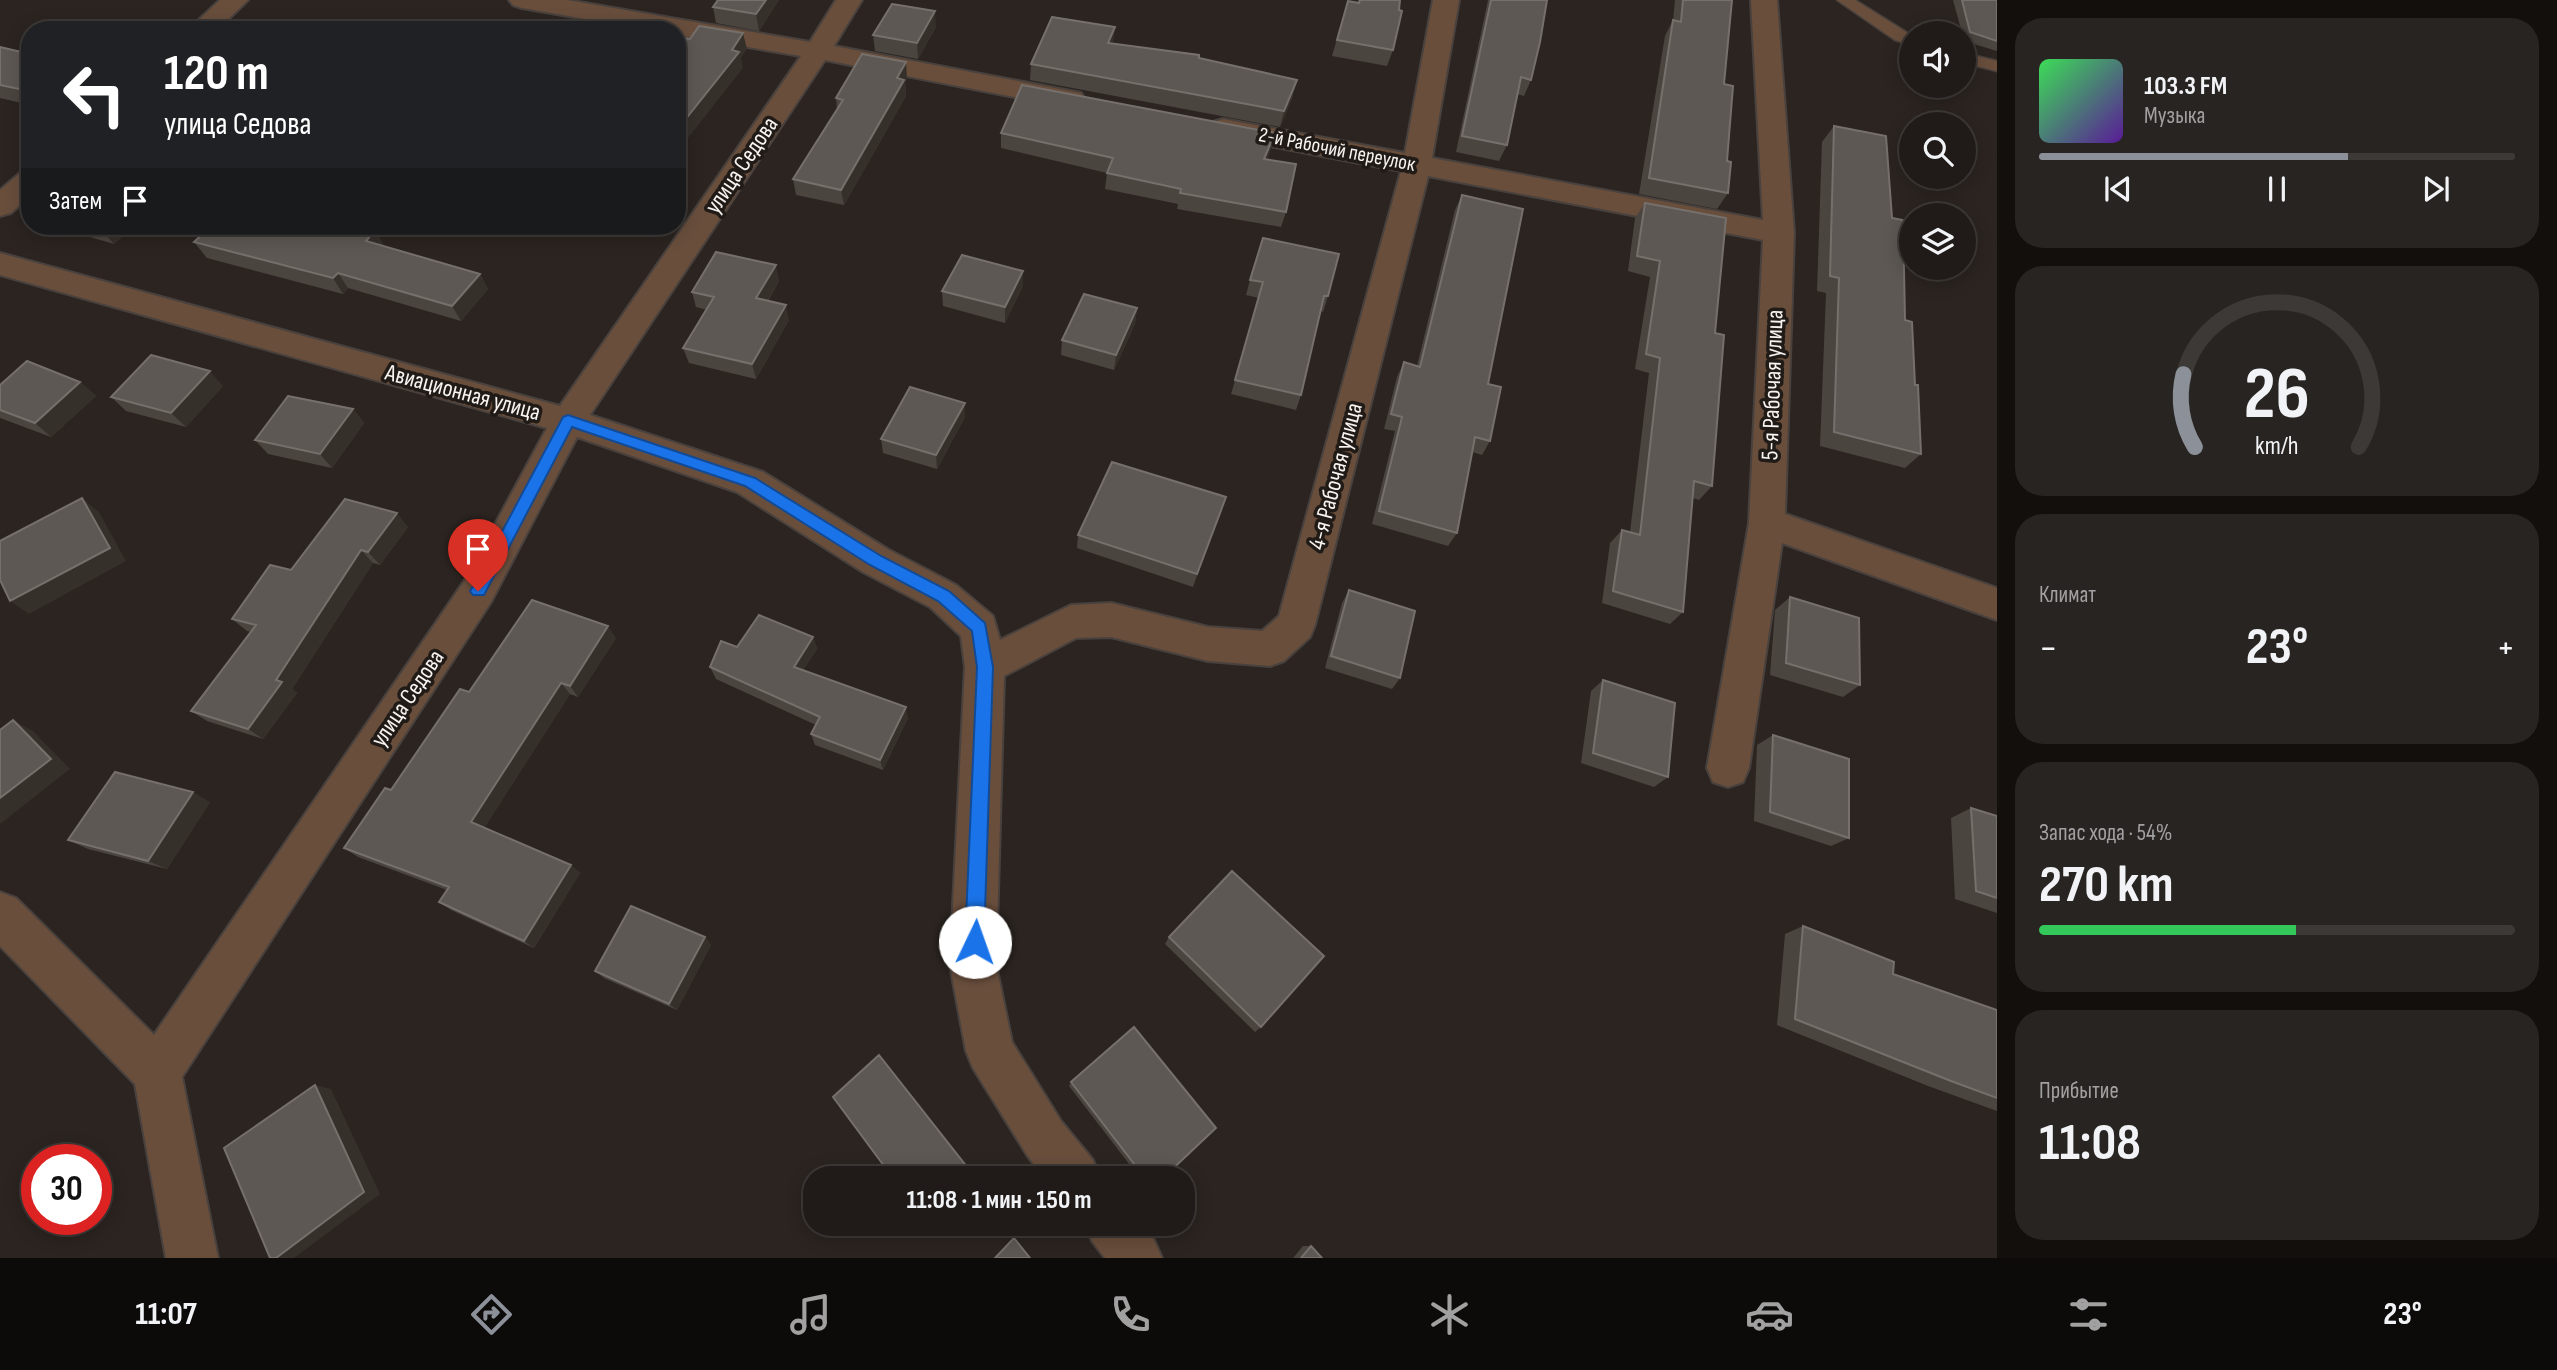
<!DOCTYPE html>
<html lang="ru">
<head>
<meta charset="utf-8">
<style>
	:root { --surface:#201b18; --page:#282421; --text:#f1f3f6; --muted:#a2a1a2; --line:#3d3937; --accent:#8c9099 }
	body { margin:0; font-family:"Sofia Sans Condensed",sans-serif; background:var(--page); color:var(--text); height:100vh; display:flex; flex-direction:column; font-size:26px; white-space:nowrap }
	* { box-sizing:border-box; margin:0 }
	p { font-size:23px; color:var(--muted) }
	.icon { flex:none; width:38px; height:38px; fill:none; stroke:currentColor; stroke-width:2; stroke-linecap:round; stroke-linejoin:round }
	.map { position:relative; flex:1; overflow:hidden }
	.panel { display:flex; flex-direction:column; gap:18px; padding:18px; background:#120f0d; width:560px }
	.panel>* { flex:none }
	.top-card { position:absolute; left:21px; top:21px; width:665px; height:214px; border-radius:28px; box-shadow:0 4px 18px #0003,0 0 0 2px var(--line); background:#202124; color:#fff; overflow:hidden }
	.controls { position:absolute; left:1899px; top:21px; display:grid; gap:14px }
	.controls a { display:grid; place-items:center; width:77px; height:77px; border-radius:50%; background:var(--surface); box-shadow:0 4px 18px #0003,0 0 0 2px var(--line); font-size:35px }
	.speed { position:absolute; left:21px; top:1144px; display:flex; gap:14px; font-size:35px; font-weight:700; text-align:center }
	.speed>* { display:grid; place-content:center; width:91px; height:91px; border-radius:50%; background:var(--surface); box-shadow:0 4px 18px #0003,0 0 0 2px var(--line); line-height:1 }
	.speed .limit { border:10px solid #d22; background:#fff; color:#111 }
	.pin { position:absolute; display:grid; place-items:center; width:60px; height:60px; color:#fff; margin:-72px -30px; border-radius:50% 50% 50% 0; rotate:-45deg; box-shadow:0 0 7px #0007 }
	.pin .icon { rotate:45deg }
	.me { position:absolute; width:77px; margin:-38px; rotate:3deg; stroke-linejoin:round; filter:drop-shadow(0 0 5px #0008) }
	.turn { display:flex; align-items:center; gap:24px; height:147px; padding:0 28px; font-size:32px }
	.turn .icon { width:91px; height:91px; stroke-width:2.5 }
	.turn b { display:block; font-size:49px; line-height:60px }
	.then { display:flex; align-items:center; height:66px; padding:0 28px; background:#0003; gap:14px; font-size:26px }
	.big { font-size:52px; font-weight:700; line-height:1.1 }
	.panel .tile { flex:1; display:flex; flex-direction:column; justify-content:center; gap:10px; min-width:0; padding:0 24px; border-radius:28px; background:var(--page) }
	.panel .dial { align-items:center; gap:0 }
	.dial svg { height:182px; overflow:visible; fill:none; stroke:var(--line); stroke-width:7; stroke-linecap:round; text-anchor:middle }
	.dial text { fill:var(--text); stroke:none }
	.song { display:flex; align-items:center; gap:21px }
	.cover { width:84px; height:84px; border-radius:10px; background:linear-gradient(135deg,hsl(130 70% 55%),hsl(270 70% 35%)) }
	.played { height:7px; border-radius:4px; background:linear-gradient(90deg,var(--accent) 65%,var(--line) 65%) }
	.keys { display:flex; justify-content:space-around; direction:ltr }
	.heat { display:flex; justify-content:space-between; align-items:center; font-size:38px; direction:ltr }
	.charge { height:10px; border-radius:5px; background:linear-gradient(90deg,#34c759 54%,var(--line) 0) }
	.trip { position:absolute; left:803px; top:1166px; width:392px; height:70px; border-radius:28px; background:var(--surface); box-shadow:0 4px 18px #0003,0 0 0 2px var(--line); font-weight:700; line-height:70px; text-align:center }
	.dock { display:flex; height:112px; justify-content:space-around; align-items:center; background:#0d0b0a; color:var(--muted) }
	.dock .icon { width:49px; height:49px }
	.dock .active { color:var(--accent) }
	.dock b { font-size:32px; color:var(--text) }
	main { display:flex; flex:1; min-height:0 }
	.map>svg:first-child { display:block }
</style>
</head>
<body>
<main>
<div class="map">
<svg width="1997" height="1258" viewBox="0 0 1997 1258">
	<rect width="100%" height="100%" fill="#2b2420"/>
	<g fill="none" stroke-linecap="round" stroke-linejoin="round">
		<defs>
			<path id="service" d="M 1837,0 L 1855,0 L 1911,35 L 1911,45 L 1895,40 Z
				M 1964,53 L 1997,61 L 1997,71 L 1964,63 Z"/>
			<path id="minor" d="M 220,0 L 248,0 L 217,30 L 188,30 Z
				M 509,0 L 567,0 L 810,42 L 836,0 L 862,0 L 834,46 L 1081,93 L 1085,99 L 1081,105 L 1071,108 L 825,60 L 590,415 L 763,472 L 889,550 L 956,585 L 993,616 L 1000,640 L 1071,605 L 1111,603 L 1208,627 L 1262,631 L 1279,616 L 1401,171 L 1223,137 L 1213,134 L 1209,128 L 1213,122 L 1223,119 L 1405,153 L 1433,0 L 1459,0 L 1432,158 L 1763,220 L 1751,0 L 1777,0 L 1794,233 L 1785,514 L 1997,588 L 1997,620 L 1782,543 L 1749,768 L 1743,782 L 1728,787 L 1713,782 L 1707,768 L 1749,523 L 1763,240 L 1428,176 L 1315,625 L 1310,637 L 1284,661 L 1270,666 L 1208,661 L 1111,637 L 1076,638 L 1004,676 L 996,965 L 1012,1042 L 1061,1121 L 1093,1160 L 1100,1178 L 1044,1178 L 1027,1155 L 973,1068 L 966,1051 L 950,965 L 965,667 L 961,636 L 930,607 L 863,572 L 737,492 L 577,437 L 491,602 L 182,1077 L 218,1258 L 166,1258 L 135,1084 L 0,946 L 0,892 L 16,898 L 154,1035 L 465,580 L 547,428 L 0,275 L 0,253 L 560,406 L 801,56 L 677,35 L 677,30 L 649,30 L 522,8 L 513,5 Z
				M 30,170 L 30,196 L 11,213 L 0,216 L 0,190 L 20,173 Z
				M 1085,1223 L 1142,1223 L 1154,1240 L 1162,1258 L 1105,1258 L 1092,1241 Z"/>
		</defs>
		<use href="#service" stroke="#48413d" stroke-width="3"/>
		<use href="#minor" stroke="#48413d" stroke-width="4"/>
		<use href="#service" fill="#694e3c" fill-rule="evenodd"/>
		<use href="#minor" fill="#694e3c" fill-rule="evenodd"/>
	</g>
	<path fill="#4b4540" d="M 779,0 L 759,31 L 716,23 L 713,7 Z
		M 1358,0 L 1400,0 L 1393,50 L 1387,66 L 1332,56 L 1348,1 L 1358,3 Z
		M 1488,0 L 1547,0 L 1531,80 L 1524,96 L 1517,94 L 1507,145 L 1499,161 L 1456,152 Z
		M 1675,0 L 1732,0 L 1724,84 L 1728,193 L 1717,209 L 1639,194 L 1665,36 L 1673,20 Z
		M 1953,0 L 1997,0 L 1997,51 L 1964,41 L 1964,33 L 1962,33 Z
		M 936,27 L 918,59 L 875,51 L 873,35 Z
		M 1113,44 L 1199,58 L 1293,96 L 1280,127 L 1030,80 L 1031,64 Z
		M 0,47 L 30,54 L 30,105 L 0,98 Z
		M 907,79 L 905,83 L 906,96 L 844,205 L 796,195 L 793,179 L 837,110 L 836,98 Z
		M 1834,126 L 1892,218 L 1905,320 L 1915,385 L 1921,454 L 1905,468 L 1820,446 L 1826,293 L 1817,291 L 1822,142 Z
		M 1001,133 L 1271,149 L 1267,159 L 1286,212 L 1281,227 L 1177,209 L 1178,204 L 1105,189 L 1107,173 L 1001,148 Z
		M 1462,195 L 1488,384 L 1490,441 L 1482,455 L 1472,452 L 1457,533 L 1448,546 L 1372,524 L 1395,431 L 1384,429 L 1397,377 L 1404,362 L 1417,366 L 1455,210 Z
		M 1645,203 L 1715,333 L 1712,486 L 1699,500 L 1693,498 L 1683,612 L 1670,624 L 1602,603 L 1610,543 L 1622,530 L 1630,532 L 1649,373 L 1635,369 L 1650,277 L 1628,271 L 1635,218 Z
		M 52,226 L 134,226 L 114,244 Z
		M 375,230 L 384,246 L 480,274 L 488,289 L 461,321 L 348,288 L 343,294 L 207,258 L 194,242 Z
		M 1023,271 L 1023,286 L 1005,323 L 943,306 L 942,291 Z
		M 1250,280 L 1328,296 L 1323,312 L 1321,311 L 1301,395 L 1296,410 L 1231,394 L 1259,298 L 1246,295 Z
		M 779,281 L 768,301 L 789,320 L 756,379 L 689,363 L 683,348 L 707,310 L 696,307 L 692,292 Z
		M 1137,308 L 1135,324 L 1114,370 L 1061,355 L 1062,340 Z
		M 80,382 L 96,396 L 51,437 L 0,418 L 0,385 Z
		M 223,386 L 186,427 L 126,411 L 111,397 Z
		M 353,409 L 364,423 L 332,468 L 268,454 L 255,440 Z
		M 965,417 L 937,469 L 883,453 L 881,439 Z
		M 1226,497 L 1193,587 L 1077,548 L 1078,535 Z
		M 408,527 L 380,565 L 373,563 L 292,689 L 297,693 L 263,739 L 207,721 L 191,711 L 251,632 L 247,631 L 232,619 L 291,570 Z
		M 1349,590 L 1400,678 L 1392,689 L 1325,668 L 1342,603 Z
		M 1790,597 L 1860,685 L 1843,697 L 1770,675 L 1775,610 Z
		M 813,637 L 817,649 L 803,670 L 908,718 L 883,770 L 815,745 L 811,734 L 816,725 L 716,679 L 710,667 L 737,647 Z
		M 616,638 L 578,697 L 570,694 L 484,828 L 571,865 L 580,873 L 534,948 L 451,910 L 439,902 L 447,890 L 358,857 L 344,848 L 469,692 Z
		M 1603,680 L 1668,777 L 1654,787 L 1581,763 L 1591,691 Z
		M 1773,735 L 1849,838 L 1831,846 L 1754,821 L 1757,745 Z
		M 210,802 L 167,869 L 88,849 L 68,840 Z
		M 1971,808 L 1997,816 L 1997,913 L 1955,899 L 1951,818 Z
		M 1803,926 L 1893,974 L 1997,1010 L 1997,1111 L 1928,1086 L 1777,1025 L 1785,934 Z
		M 705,937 L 711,945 L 677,1010 L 604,978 L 595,971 Z
		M 1169,937 L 1261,1027 L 1255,1032 L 1165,944 Z
		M 1071,1082 L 1163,1178 L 1140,1178 L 1069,1086 Z
		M 1303,1246 L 1311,1246 L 1322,1258 L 1293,1258 Z"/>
	<path fill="#36302b" d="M 766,0 L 779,0 L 759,31 L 756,14 Z
		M 935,11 L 936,27 L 918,59 L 917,43 Z
		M 1115,27 L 1113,43 L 1107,59 L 1108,43 Z
		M 743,33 L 747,49 L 741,58 L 743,68 L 677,152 L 677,130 Z
		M 906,62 L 907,79 L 905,83 L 906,96 L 844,205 L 841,190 Z
		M 1297,80 L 1293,96 L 1280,127 L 1284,111 Z
		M 30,81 L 30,102 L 19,89 Z
		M 1275,133 L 1271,149 L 1261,174 L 1264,159 Z
		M 103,226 L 134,226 L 114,244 L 100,229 Z
		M 375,230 L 384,246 L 375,256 L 366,241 Z
		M 776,265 L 779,281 L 760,313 L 756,298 Z
		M 1023,271 L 1023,286 L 1005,323 L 1005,307 Z
		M 338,273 L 348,288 L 343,294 L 333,278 Z
		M 480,274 L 488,289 L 461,321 L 452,306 Z
		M 786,305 L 789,320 L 756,379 L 752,364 Z
		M 1137,308 L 1135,324 L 1114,370 L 1116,355 Z
		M 210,371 L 223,386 L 186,427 L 171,413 Z
		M 80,382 L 96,396 L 51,437 L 35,423 Z
		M 965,403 L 965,417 L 937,469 L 936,455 Z
		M 353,409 L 364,423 L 332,468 L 320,454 Z
		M 1226,497 L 1222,511 L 1193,587 L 1197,574 Z
		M 82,498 L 99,512 L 126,561 L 29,614 L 10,601 Z
		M 397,513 L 408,527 L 380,565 L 368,552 Z
		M 361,550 L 373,563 L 292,689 L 297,693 L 263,739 L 248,729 L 276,680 Z
		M 608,626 L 616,638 L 578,697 L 570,686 Z
		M 813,637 L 817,649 L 798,679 L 794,667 Z
		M 561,683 L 570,694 L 482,831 L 471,822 Z
		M 906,707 L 908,718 L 883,770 L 880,760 Z
		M 13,720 L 33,731 L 70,769 L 0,824 L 0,798 Z
		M 193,792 L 210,802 L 167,869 L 148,861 Z
		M 571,865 L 580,873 L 534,948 L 524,941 Z
		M 705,937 L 711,945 L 677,1010 L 669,1004 Z
		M 315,1085 L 331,1089 L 380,1194 L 294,1258 L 276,1258 Z
		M 967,1167 L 967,1169 L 958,1178 L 955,1178 Z"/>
	<path fill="#5d5853" stroke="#76706c" stroke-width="2" d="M 718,0 L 766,0 L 756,14 L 713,7 Z
		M 1360,0 L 1400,0 L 1399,10 L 1402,11 L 1393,50 L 1337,40 L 1348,1 L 1359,3 Z
		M 1491,0 L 1547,0 L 1540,42 L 1531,80 L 1521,77 L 1507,145 L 1462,136 Z
		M 1683,0 L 1732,0 L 1724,84 L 1733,86 L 1727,161 L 1731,162 L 1728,193 L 1649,178 L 1673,20 L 1681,22 Z
		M 1962,0 L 1997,0 L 1997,41 L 1970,32 Z
		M 892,4 L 935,11 L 917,43 L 873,35 Z
		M 1052,17 L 1115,27 L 1108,43 L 1199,55 L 1199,58 L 1297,80 L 1284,111 L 1031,64 Z
		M 699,26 L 743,33 L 732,50 L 739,52 L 677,130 L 677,37 L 690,39 Z
		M 0,47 L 30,54 L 30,81 L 19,89 L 0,85 Z
		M 862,54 L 906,62 L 897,78 L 904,80 L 841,190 L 793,179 L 843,100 L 836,98 Z
		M 1022,85 L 1275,133 L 1264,159 L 1296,164 L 1286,212 L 1180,193 L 1181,189 L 1107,173 L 1113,158 L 1001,133 Z
		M 1834,126 L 1886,136 L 1892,218 L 1903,220 L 1905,320 L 1912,322 L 1915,385 L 1918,385 L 1921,454 L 1834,432 L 1839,278 L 1830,276 Z
		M 1462,195 L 1523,209 L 1488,384 L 1501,387 L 1490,441 L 1475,437 L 1457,533 L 1379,511 L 1402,417 L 1391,414 L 1404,362 L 1420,367 Z
		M 1645,203 L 1726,218 L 1715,333 L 1724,335 L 1712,486 L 1694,481 L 1683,612 L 1613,591 L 1622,530 L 1640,535 L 1660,358 L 1646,354 L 1660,261 L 1637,256 Z
		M 91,226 L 103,226 L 100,229 Z
		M 211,226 L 356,226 L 375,230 L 366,241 L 480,274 L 452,306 L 338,273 L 333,278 L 194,242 Z
		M 1263,238 L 1339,254 L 1328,296 L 1324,296 L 1301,395 L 1235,380 L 1263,282 L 1250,280 Z
		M 716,252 L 776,265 L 756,298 L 786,305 L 752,364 L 683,348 L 714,297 L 692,292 Z
		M 962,255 L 1023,271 L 1005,307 L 942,291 Z
		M 1084,294 L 1137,308 L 1116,355 L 1062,340 Z
		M 151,355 L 210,371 L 171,413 L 111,397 Z
		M 27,361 L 80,382 L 35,423 L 0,410 L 0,385 Z
		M 910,387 L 965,403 L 936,455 L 881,439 Z
		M 288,396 L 353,409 L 320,454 L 255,440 Z
		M 1112,462 L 1226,497 L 1197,574 L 1078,535 Z
		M 82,498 L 110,548 L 10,601 L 0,580 L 0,541 Z
		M 345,499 L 397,513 L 368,552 L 361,550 L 276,680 L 282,682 L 248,729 L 191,711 L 256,625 L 232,619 L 270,565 L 291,570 Z
		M 1349,590 L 1415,611 L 1400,678 L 1331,656 Z
		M 1790,597 L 1859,618 L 1860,685 L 1786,663 Z
		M 532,600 L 608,626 L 570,686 L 561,683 L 471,822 L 571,865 L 524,941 L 439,902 L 449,887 L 344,848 L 385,788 L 391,790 L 460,689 L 469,692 Z
		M 759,615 L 813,637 L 794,667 L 906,707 L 880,760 L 811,734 L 820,717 L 710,667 L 721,641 L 737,647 Z
		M 1603,680 L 1675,703 L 1668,777 L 1593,753 Z
		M 13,720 L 51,759 L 0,798 L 0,730 Z
		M 1773,735 L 1849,759 L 1849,838 L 1770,812 Z
		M 115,772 L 193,792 L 148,861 L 68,840 Z
		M 1971,808 L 1997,816 L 1997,898 L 1976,891 Z
		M 1232,871 L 1324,956 L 1261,1027 L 1169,937 Z
		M 631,906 L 705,937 L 669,1004 L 595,971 Z
		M 1803,926 L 1894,962 L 1893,974 L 1997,1010 L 1997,1098 L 1951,1081 L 1795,1019 Z
		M 1134,1027 L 1216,1128 L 1163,1178 L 1145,1178 L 1071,1082 Z
		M 879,1055 L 967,1167 L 955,1178 L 893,1178 L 833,1097 Z
		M 315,1085 L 364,1192 L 276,1258 L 270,1258 L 224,1148 Z
		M 1014,1238 L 1030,1258 L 995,1258 Z
		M 1311,1246 L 1322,1258 L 1301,1258 Z"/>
	<path fill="#1a73e8" stroke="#114b97" stroke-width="2" d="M 568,415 L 755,478 L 881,556 L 949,591 L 985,623 L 993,667 L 984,942 L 981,949 L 975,951 L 968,949 L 965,942 L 977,667 L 972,631 L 938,601 L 870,565 L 745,486 L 572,427 L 484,595 L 473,595 L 470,591 L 473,586 L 563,417 Z"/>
	<g text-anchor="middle" stroke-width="7" stroke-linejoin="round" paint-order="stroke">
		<g font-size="21" fill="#f7f3f0" stroke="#211b17">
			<text transform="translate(1337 149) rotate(11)" y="7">2-й Рабочий переулок</text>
		</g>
		<g font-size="24" fill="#f7f3f0" stroke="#211b17">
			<text transform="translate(741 165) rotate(-56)" y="8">улица Седова</text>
			<text transform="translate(1772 385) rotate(-88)" y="8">5-я Рабочая улица</text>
			<text transform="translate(463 392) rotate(15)" y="8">Авиационная улица</text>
			<text transform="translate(1335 476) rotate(-75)" y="8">4-я Рабочая улица</text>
			<text transform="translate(407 698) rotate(-56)" y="8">улица Седова</text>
		</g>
	</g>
</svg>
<div class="controls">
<a><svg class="icon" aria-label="sound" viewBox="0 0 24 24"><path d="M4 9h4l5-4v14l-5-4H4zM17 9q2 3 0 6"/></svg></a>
<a><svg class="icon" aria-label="search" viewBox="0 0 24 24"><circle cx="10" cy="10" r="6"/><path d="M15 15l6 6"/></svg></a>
<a><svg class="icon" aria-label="layers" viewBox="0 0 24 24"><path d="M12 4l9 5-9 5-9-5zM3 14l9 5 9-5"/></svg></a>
</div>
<div class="speed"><div class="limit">30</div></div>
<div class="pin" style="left:478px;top:591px;background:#d93025"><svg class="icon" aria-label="arrive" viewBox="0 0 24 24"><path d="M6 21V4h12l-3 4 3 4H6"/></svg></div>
<svg class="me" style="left:975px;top:942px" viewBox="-20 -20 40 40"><circle r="19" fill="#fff"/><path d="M0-13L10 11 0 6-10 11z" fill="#1a73e8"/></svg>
<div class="trip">11:08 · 1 мин · 150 m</div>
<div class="top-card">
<div class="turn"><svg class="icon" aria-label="left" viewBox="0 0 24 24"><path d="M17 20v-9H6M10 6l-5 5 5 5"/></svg><div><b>120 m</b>улица Седова</div></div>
<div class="then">Затем<svg class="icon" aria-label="arrive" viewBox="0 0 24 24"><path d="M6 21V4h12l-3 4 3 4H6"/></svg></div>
</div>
</div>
<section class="panel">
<div class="tile">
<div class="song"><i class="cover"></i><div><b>103.3 FM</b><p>Музыка</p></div></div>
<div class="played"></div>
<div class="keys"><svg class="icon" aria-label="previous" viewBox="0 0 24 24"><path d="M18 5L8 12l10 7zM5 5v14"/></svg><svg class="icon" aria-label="pause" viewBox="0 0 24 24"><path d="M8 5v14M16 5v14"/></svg><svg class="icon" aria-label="next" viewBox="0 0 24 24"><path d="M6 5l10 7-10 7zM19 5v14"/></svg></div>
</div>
<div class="tile dial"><svg viewBox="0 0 100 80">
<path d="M14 69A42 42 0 1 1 86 69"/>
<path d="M14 69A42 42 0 0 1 9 37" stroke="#8c9099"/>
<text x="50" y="56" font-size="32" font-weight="700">26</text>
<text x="50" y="72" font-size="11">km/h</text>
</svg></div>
<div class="tile"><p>Климат</p>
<div class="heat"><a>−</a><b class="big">23°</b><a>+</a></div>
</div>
<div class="tile"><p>Запас хода · 54%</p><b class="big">270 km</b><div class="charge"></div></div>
<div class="tile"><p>Прибытие</p><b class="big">11:08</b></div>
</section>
</main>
<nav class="dock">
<b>11:07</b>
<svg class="icon active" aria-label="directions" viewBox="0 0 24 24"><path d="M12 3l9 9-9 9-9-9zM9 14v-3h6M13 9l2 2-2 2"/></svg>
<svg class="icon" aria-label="music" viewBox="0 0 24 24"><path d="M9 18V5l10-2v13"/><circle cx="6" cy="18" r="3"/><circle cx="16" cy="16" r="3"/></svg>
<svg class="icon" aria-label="phone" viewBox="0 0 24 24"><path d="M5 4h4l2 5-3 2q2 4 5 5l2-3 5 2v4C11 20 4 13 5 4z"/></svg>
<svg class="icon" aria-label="climate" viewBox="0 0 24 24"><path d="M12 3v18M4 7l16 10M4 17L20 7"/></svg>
<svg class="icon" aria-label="car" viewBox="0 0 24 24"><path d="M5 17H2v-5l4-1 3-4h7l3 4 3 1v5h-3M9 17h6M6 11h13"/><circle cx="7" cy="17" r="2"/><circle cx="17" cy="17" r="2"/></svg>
<svg class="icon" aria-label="filters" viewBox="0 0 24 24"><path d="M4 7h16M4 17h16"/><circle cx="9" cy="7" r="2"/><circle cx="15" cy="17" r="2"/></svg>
<b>23°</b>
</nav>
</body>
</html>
